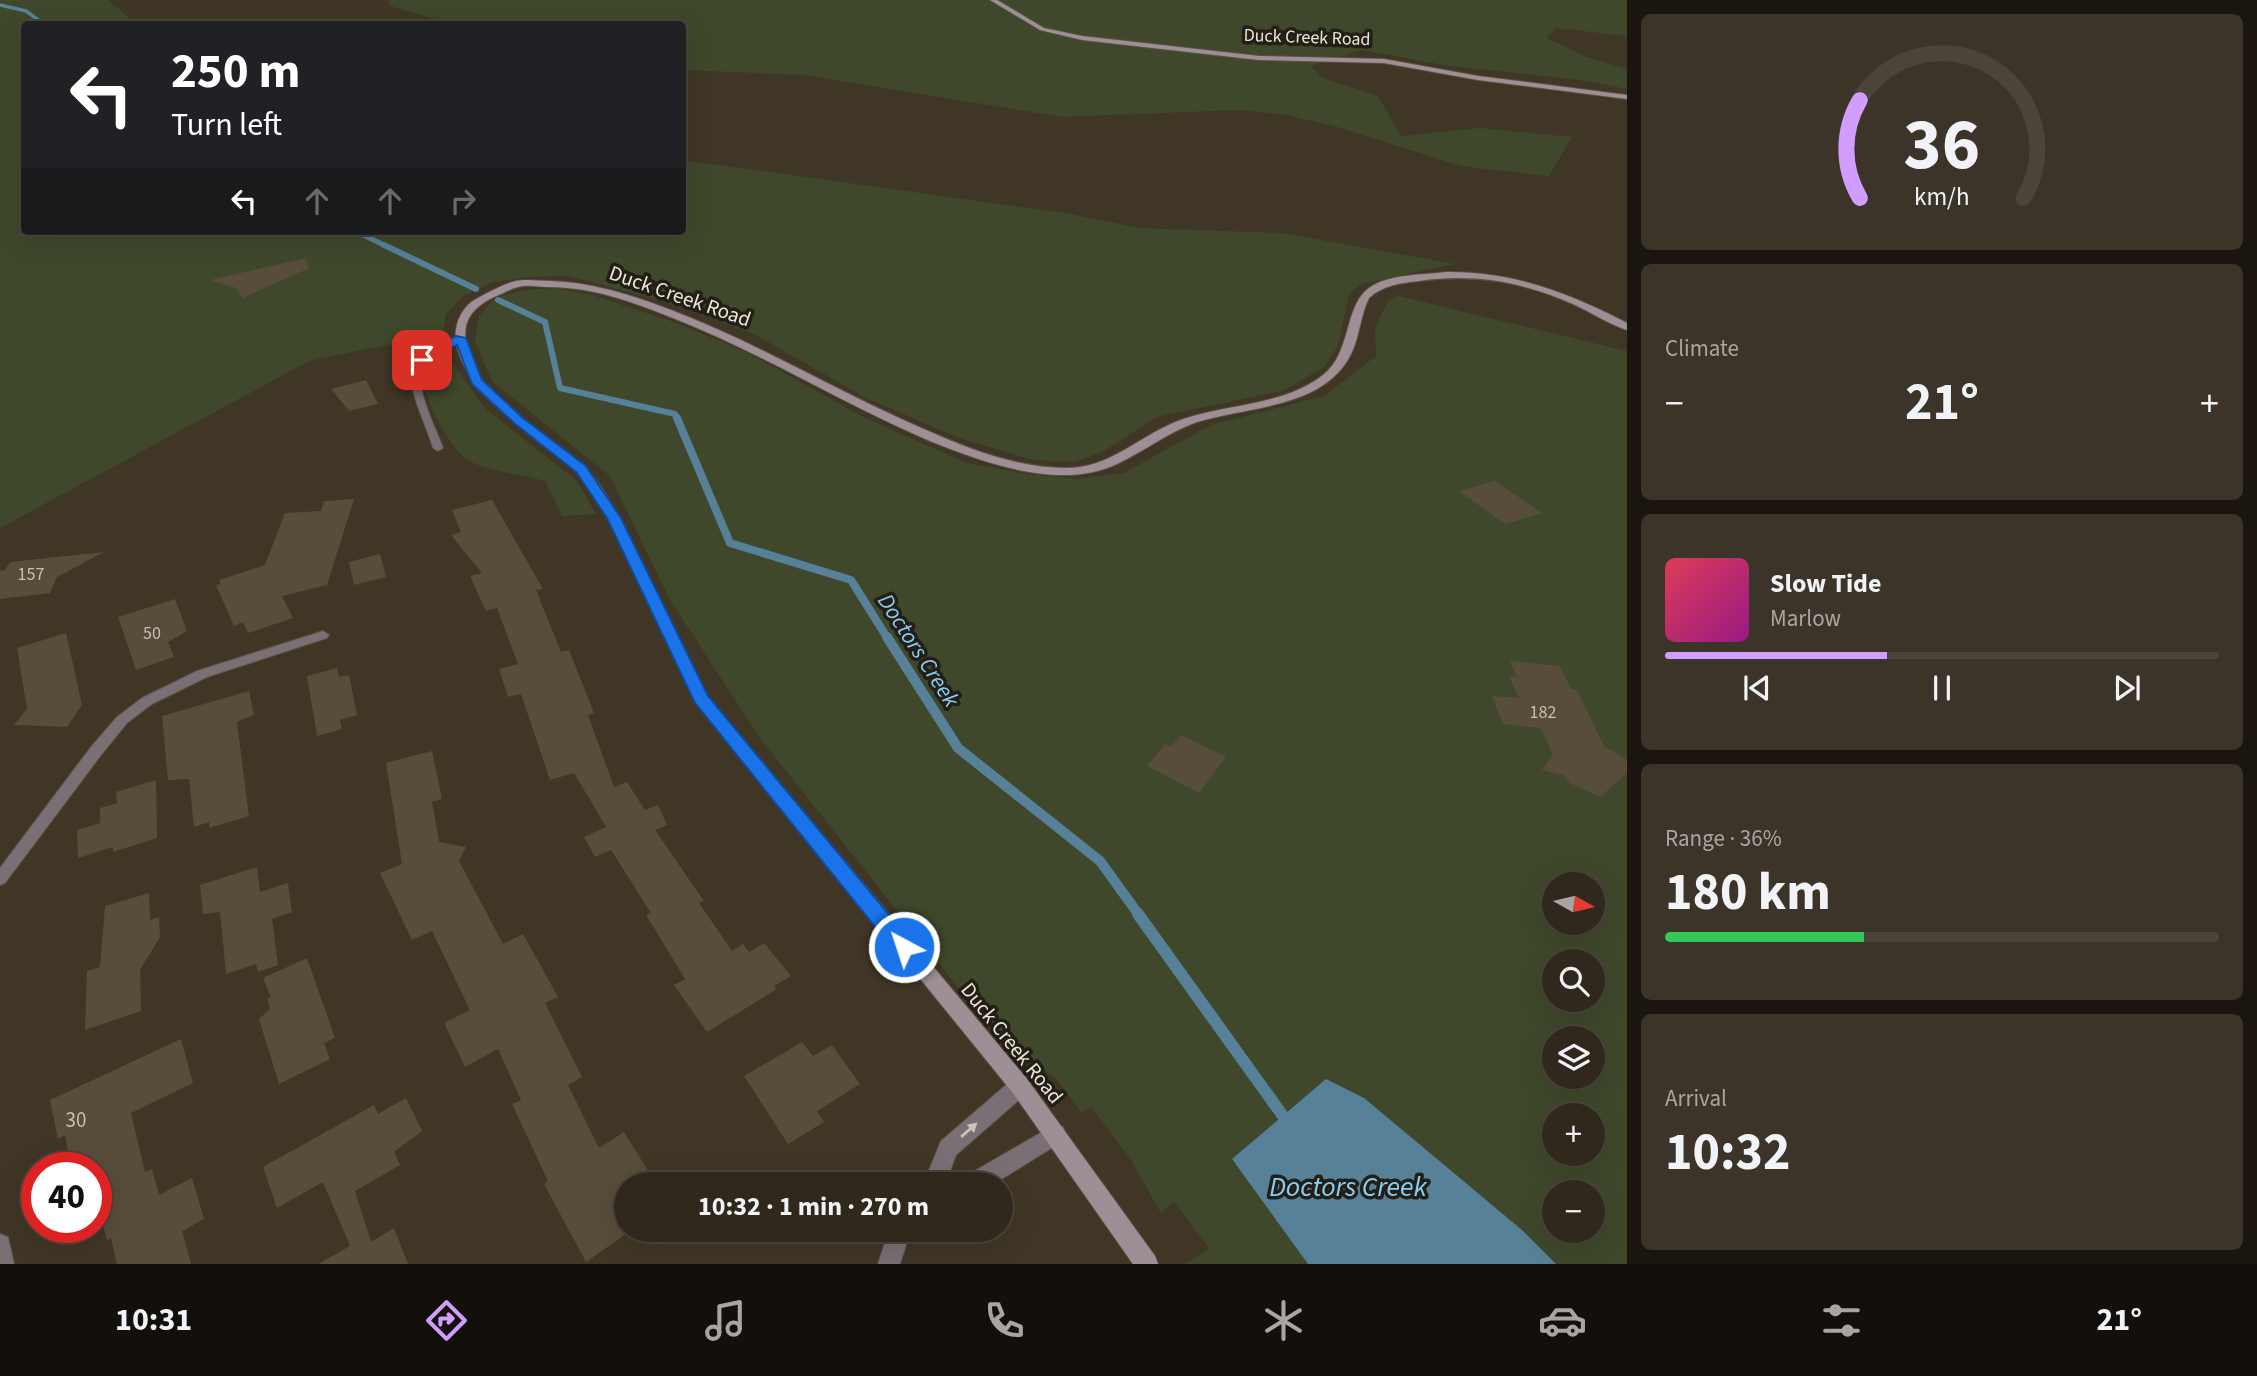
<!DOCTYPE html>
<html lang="en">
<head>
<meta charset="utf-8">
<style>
	:root { --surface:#30281c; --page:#3c3429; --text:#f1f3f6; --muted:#a8a6a3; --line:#4b443b; --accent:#d19dfe }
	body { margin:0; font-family:"Source Sans 3",sans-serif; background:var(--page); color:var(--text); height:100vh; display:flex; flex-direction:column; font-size:26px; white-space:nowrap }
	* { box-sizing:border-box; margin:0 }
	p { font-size:23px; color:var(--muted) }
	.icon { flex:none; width:38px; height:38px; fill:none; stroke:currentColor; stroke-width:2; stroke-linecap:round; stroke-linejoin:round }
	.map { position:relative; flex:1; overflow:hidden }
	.sheet { display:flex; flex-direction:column; gap:14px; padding:14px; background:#1a160f; width:630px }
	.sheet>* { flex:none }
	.banner { position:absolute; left:21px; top:21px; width:665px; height:214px; border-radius:7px; box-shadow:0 7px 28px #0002,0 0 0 2px var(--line); background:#202124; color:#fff; overflow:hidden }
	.needle { width:46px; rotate:98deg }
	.fabs { position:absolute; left:1542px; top:872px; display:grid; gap:14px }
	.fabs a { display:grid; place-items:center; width:63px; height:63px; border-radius:50%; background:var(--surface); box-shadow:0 7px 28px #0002,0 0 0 2px var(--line); font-size:35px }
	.speed { position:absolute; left:21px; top:1152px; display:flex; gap:14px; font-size:35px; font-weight:700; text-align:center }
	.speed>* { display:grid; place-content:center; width:91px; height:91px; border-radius:50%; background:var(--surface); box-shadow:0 7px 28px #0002,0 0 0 2px var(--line); line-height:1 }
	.speed .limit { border:10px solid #d22; background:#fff; color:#111 }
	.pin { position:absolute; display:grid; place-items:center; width:60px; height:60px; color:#fff; margin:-30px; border-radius:14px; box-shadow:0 4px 10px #0006 }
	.me { position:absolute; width:77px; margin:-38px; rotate:320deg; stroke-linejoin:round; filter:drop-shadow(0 0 5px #0008) }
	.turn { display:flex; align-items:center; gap:24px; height:147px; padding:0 35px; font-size:32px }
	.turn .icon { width:91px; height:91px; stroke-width:2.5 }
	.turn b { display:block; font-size:49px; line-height:60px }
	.lanes { display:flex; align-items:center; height:66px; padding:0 35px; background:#0003; justify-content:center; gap:35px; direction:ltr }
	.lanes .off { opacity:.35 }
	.big { font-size:52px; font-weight:700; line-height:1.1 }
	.sheet .card { flex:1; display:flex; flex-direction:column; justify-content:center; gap:10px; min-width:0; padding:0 24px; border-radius:10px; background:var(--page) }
	.sheet .dial { align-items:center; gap:0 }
	.dial svg { height:182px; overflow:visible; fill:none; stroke:var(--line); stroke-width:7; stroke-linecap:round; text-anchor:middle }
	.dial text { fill:var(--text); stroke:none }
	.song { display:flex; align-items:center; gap:21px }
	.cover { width:84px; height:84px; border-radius:10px; background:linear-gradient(135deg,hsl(350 70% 55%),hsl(310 70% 35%)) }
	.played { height:7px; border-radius:4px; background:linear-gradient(90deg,var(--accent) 40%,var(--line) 40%) }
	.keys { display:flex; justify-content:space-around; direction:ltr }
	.heat { display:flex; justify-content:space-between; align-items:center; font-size:38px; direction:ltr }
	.charge { height:10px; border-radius:5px; background:linear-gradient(90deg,#34c759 36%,var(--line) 0) }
	.trip { position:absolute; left:614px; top:1172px; width:399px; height:70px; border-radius:35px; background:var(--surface); box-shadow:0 7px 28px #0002,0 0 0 2px var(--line); font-weight:700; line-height:70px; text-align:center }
	.dock { display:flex; height:112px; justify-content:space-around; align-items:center; background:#13100b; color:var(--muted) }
	.dock .icon { width:49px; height:49px }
	.dock .current { color:var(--accent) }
	.dock b { font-size:32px; color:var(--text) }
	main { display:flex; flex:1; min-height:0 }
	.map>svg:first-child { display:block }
</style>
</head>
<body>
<main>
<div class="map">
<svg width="1627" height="1264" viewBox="0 0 1627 1264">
	<rect width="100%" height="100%" fill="#403625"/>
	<path fill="#3f482b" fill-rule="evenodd" d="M 0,0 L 108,0 L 137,24 L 24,24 L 24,231 L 682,231 L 683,160 L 1065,213 L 1140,228 L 1282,233 L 1455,264 L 1361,284 L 1349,294 L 1338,346 L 1324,367 L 1285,390 L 1157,417 L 1104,451 L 1075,462 L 1033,460 L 959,438 L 866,398 L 754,334 L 665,302 L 569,276 L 531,277 L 493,282 L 463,296 L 446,314 L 442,340 L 412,360 L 402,384 L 392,360 L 411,340 L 309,361 L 0,528 Z
		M 390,0 L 1627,0 L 1627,36 L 1556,28 L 1546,38 L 1587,57 L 1627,69 L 1627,89 L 1581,80 L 1449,66 L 1362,50 L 1310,66 L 1323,78 L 1378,96 L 1401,136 L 1480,128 L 1572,137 L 1549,176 L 1461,166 L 1334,126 L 1282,114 L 1238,110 L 1063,117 L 804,75 L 683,70 L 682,24 L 454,24 L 389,6 Z
		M 556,288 L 592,295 L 671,321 L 747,352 L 861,416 L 967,463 L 1027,474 L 1076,479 L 1124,473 L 1211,425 L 1324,396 L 1376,356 L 1375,329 L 1388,300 L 1398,296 L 1627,351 L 1627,1264 L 1186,1264 L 1209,1248 L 1174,1202 L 1161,1213 L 1130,1158 L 1091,1107 L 1081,1113 L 1059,1082 L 976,1010 L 760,738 L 670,600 L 610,476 L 492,381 L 475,341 L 479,316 L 495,298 L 524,290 ZM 1554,884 L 1592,884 L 1592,922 L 1554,922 ZM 1554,961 L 1592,961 L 1592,999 L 1554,999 ZM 1554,1038 L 1592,1038 L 1592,1076 L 1554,1076 ZM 1554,1115 L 1592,1115 L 1592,1153 L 1554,1153 ZM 1554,1192 L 1592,1192 L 1592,1230 L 1554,1230 Z
		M 439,352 L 447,356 L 486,409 L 577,481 L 596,514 L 562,516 L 545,481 C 522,475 493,472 471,462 C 453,454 423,397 423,378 C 424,365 430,359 439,352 Z"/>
	<path fill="#578199" d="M 1326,1079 L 1364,1098 L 1522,1230 L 1556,1264 L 1308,1264 L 1232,1159 Z"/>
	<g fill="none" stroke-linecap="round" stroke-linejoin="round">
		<path stroke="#578199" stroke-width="3.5" d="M 0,5 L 26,11 L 44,24"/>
		<path stroke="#578199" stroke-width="5" d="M 355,231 L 388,247"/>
		<path stroke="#578199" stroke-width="6" d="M 384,245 L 476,289
			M 498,300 L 545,322 L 560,388 L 675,414 L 677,420"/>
		<path stroke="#578199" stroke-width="8" d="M 677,418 L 730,543 L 851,580 L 888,639"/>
		<path stroke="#578199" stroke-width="10" d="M 887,637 L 958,748 L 1100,861 L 1139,915"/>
		<path stroke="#578199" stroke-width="12" d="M 1138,914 L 1283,1116"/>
	</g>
	<path fill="#584d3b" d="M 306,258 L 309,268 L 243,298 L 236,288 L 210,280 Z
		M 366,380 L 378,404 L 349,411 L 331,389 Z
		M 1495,481 L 1542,513 L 1505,524 L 1459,491 Z
		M 354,499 L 327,585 L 282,596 L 293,618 L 248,633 L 243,622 L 234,626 L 216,585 L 221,584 L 219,580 L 265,565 L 285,513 L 321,511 L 324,501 Z
		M 492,500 L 543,589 L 536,590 L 561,652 L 569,650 L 594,713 L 588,715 L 614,787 L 627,782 L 645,810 L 658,805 L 667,825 L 655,830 L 704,901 L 699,903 L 732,951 L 743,944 L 749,952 L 764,943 L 791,976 L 774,986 L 777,989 L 707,1032 L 674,985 L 685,979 L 646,915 L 651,913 L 611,850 L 595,857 L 584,837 L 606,827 L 574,773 L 550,780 L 521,694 L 508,697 L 499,669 L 518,664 L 497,608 L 486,611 L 470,576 L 482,573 L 451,535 L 461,532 L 452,510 Z
		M 104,552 L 57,577 L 50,593 L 0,599 L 0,571 L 5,570 L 10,562 Z
		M 380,554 L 386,577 L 354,585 L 349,562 Z
		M 175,599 L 187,631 L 168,642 L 174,657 L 136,670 L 118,617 Z
		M 66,633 L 82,705 L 67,727 L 14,725 L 27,709 L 17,648 Z
		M 1510,661 L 1560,666 L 1571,689 L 1577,690 L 1604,746 L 1627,760 L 1627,773 L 1600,797 L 1572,784 L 1563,775 L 1542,770 L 1553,755 L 1541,728 L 1503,724 L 1492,696 L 1519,698 L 1509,676 L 1517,677 Z
		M 337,668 L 339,677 L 349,675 L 357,715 L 340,720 L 342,729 L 317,736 L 307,676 Z
		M 249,691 L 254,715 L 237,722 L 249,816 L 209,828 L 209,822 L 194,827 L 189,779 L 168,780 L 162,716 Z
		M 1181,735 L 1226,757 L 1199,793 L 1147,766 L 1165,744 L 1171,747 Z
		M 432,751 L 442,799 L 432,802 L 439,842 L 466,847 L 459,861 L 503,944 L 523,934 L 558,997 L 545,1003 L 582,1077 L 568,1085 L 599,1148 L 624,1132 L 657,1185 L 626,1185 L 626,1234 L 586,1262 L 544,1184 L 548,1181 L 512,1104 L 521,1100 L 498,1049 L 465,1067 L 444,1023 L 470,1010 L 432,931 L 412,940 L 380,873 L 402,864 L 386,763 Z
		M 156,780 L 157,838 L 113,852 L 113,847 L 78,858 L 77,830 L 100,823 L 100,808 L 117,803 L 116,792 Z
		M 257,867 L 260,892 L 288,883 L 292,912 L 272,919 L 278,965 L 258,972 L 256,964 L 226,974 L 220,912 L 203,914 L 200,885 Z
		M 149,893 L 150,920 L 159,917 L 160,937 L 140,970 L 141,1011 L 85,1030 L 87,971 L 100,967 L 105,906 Z
		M 307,958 L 335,1038 L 324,1043 L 330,1059 L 279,1084 L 259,1019 L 270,1009 L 267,998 L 271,997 L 263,978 Z
		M 181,1039 L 193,1083 L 131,1113 L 145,1172 L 152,1169 L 159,1195 L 192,1178 L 204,1219 L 182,1231 L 191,1264 L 117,1264 L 111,1238 L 107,1241 L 96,1195 L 96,1167 L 71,1167 L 65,1135 L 58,1139 L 50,1100 Z
		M 802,1042 L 813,1056 L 832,1045 L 860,1084 L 817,1111 L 824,1122 L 788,1144 L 744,1076 Z
		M 406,1098 L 422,1131 L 394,1152 L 400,1165 L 355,1191 L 371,1242 L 394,1228 L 408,1264 L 318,1264 L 350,1246 L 323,1182 L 277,1208 L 263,1167 L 374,1105 L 378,1114 Z"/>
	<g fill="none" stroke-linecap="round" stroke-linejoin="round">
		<defs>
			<path id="lane" d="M 460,335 L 464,338 L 463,340 C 451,347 435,353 426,364 C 410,382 436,427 443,448 L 438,451 L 433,448 C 416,393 385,363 460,335 Z
				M 323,631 L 329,635 L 327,638 L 207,677 L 152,704 L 127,723 L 101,755 L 5,883 L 0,885 L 0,868 L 91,747 L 117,717 L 142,698 L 197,671 Z"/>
			<path id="street" d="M 1020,1077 L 1027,1079 L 1030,1086 L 1027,1093 L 956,1155 L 945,1185 L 923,1185 L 941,1141 L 1013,1079 Z
				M 1056,1124 L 1063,1127 L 1066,1134 L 1063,1141 L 992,1185 L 955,1185 L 958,1177 L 971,1173 Z
				M 889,1230 L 911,1230 L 900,1264 L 878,1264 Z
				M 0,1234 L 8,1237 L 14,1264 L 0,1264 Z"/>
			<path id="secondary" d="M 990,0 L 997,0 L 1044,28 L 1082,36 L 1259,56 L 1384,59 L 1478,76 L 1627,95 L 1627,99 L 1478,80 L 1384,63 L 1259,60 L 1082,40 L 1040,30 Z
				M 1446,272 C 1512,271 1569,293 1627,323 L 1627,330 C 1608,324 1591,312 1573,304 C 1523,282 1474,273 1419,281 C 1401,283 1383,285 1369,298 C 1360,316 1360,336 1351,354 C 1324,409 1247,406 1197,422 C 1168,432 1145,451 1117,464 C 1090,477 1058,477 1029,472 C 995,466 962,454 930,441 C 841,403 759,351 668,316 C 630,301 591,287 550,287 C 540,287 527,284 518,287 C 510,289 502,294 494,297 C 475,306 462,319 466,342 C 474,398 545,430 583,465 C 599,480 609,500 620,518 L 707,696 L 1027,1079 L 1155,1256 L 1158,1264 L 1133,1264 L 1013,1093 L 696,703 L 608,518 C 598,503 589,486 577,472 C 537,431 477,409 458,351 C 451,331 459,307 478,298 C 489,292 503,284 516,281 C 526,279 540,281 550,281 C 591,282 632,295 671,310 C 763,345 848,398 940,436 C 979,453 1023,468 1066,468 C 1109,468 1136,439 1173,423 C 1221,403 1281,408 1323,375 C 1353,352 1343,303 1372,286 C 1392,274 1423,275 1446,272 Z"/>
		</defs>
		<use href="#lane" stroke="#5c5242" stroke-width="2"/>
		<use href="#street" stroke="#5c5242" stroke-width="2"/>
		<use href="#secondary" stroke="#5c5242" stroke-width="2"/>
		<use href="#lane" fill="#796f74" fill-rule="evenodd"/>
		<use href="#street" fill="#796f74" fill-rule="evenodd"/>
		<use href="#secondary" fill="#9e8e96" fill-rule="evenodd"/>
	</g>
	<defs><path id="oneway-solid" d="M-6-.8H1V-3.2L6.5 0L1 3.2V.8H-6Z" transform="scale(1.75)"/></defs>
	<use fill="#cac2bc" href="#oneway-solid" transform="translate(969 1130) rotate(-41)"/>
	<path fill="#1a73e8" stroke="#114b97" stroke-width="2" d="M 456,336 L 466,338 L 482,380 L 523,418 L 586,466 L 621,518 L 708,696 L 911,941 L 914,947 L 911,953 L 904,956 L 896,953 L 695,703 L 607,518 L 576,472 L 514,423 L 472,384 L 457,345 L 426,362 L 416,360 Z"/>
	<g text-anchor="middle" stroke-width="7" stroke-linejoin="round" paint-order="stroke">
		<g font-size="18" fill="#ece5db" stroke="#231e16">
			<text transform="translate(1307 37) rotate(2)" y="6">Duck Creek Road</text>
		</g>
		<g font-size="18" fill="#c7bfb3">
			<text x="31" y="580">157</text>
			<text x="152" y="639">50</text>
			<text x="1543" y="718">182</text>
		</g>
		<g font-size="21" fill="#ece5db" stroke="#231e16">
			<text transform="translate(680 296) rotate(19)" y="7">Duck Creek Road</text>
			<text transform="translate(1012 1043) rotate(51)" y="7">Duck Creek Road</text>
		</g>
		<g font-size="21" fill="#c7bfb3">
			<text x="76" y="1127">30</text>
		</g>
		<g font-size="23" font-style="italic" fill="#88cef6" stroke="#231e16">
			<text transform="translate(919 650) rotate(57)" y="8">Doctors Creek</text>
		</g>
		<g font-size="28" font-style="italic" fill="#88cef6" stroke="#231e16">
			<text x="1348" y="1196">Doctors Creek</text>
		</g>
	</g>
</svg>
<div class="fabs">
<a><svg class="needle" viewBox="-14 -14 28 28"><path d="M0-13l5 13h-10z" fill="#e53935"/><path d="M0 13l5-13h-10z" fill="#a8a6a3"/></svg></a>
<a><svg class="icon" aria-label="search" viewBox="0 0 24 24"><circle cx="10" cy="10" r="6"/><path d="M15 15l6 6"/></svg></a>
<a><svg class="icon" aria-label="layers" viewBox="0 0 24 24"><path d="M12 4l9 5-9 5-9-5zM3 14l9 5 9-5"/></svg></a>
<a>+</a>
<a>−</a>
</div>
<div class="speed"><div class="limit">40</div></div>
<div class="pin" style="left:422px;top:360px;background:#d93025"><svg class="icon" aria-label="arrive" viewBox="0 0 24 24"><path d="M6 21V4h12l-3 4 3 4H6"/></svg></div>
<svg class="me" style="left:904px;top:947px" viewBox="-20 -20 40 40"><circle r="17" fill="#1a73e8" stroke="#fff" stroke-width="3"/><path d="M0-11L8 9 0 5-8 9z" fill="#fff"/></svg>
<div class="trip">10:32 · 1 min · 270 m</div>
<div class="banner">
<div class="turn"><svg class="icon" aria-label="left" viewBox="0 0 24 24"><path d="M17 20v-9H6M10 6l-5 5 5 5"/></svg><div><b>250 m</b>Turn left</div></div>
<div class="lanes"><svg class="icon" aria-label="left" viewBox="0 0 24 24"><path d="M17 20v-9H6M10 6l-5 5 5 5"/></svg><svg class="icon off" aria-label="ahead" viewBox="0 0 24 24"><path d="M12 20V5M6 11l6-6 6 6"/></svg><svg class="icon off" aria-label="ahead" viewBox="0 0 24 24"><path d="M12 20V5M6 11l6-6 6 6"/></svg><svg class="icon off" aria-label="right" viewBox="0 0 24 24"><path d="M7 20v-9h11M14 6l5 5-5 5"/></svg></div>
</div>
</div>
<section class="sheet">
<div class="card dial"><svg viewBox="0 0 100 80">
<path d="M14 69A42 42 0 1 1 86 69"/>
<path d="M14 69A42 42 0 0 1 14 26" stroke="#d19dfe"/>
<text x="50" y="56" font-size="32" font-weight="700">36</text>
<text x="50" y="72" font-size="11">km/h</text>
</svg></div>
<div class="card"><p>Climate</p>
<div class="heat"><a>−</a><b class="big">21°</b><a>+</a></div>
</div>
<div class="card">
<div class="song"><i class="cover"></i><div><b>Slow Tide</b><p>Marlow</p></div></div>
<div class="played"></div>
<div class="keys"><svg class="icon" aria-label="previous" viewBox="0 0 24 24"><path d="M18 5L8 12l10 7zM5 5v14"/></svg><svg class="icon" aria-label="pause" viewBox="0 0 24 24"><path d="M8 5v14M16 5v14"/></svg><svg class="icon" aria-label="next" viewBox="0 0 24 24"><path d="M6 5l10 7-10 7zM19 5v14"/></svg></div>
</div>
<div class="card"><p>Range · 36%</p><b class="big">180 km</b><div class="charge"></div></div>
<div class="card"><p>Arrival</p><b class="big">10:32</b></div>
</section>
</main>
<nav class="dock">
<b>10:31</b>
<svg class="icon current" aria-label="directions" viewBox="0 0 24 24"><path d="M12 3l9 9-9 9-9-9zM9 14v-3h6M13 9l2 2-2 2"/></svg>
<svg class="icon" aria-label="music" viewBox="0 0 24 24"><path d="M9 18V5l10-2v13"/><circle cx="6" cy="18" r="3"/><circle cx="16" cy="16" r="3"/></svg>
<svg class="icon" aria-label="phone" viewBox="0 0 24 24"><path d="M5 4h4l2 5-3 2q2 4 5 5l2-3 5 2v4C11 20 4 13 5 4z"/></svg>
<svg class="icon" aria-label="climate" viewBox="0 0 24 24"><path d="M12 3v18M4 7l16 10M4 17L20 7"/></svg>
<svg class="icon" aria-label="car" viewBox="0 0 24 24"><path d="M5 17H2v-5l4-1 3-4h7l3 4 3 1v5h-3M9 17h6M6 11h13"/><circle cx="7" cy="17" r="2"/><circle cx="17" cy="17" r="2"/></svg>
<svg class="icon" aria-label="filters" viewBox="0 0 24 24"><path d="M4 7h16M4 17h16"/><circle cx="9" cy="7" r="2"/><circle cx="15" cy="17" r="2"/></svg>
<b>21°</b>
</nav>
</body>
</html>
